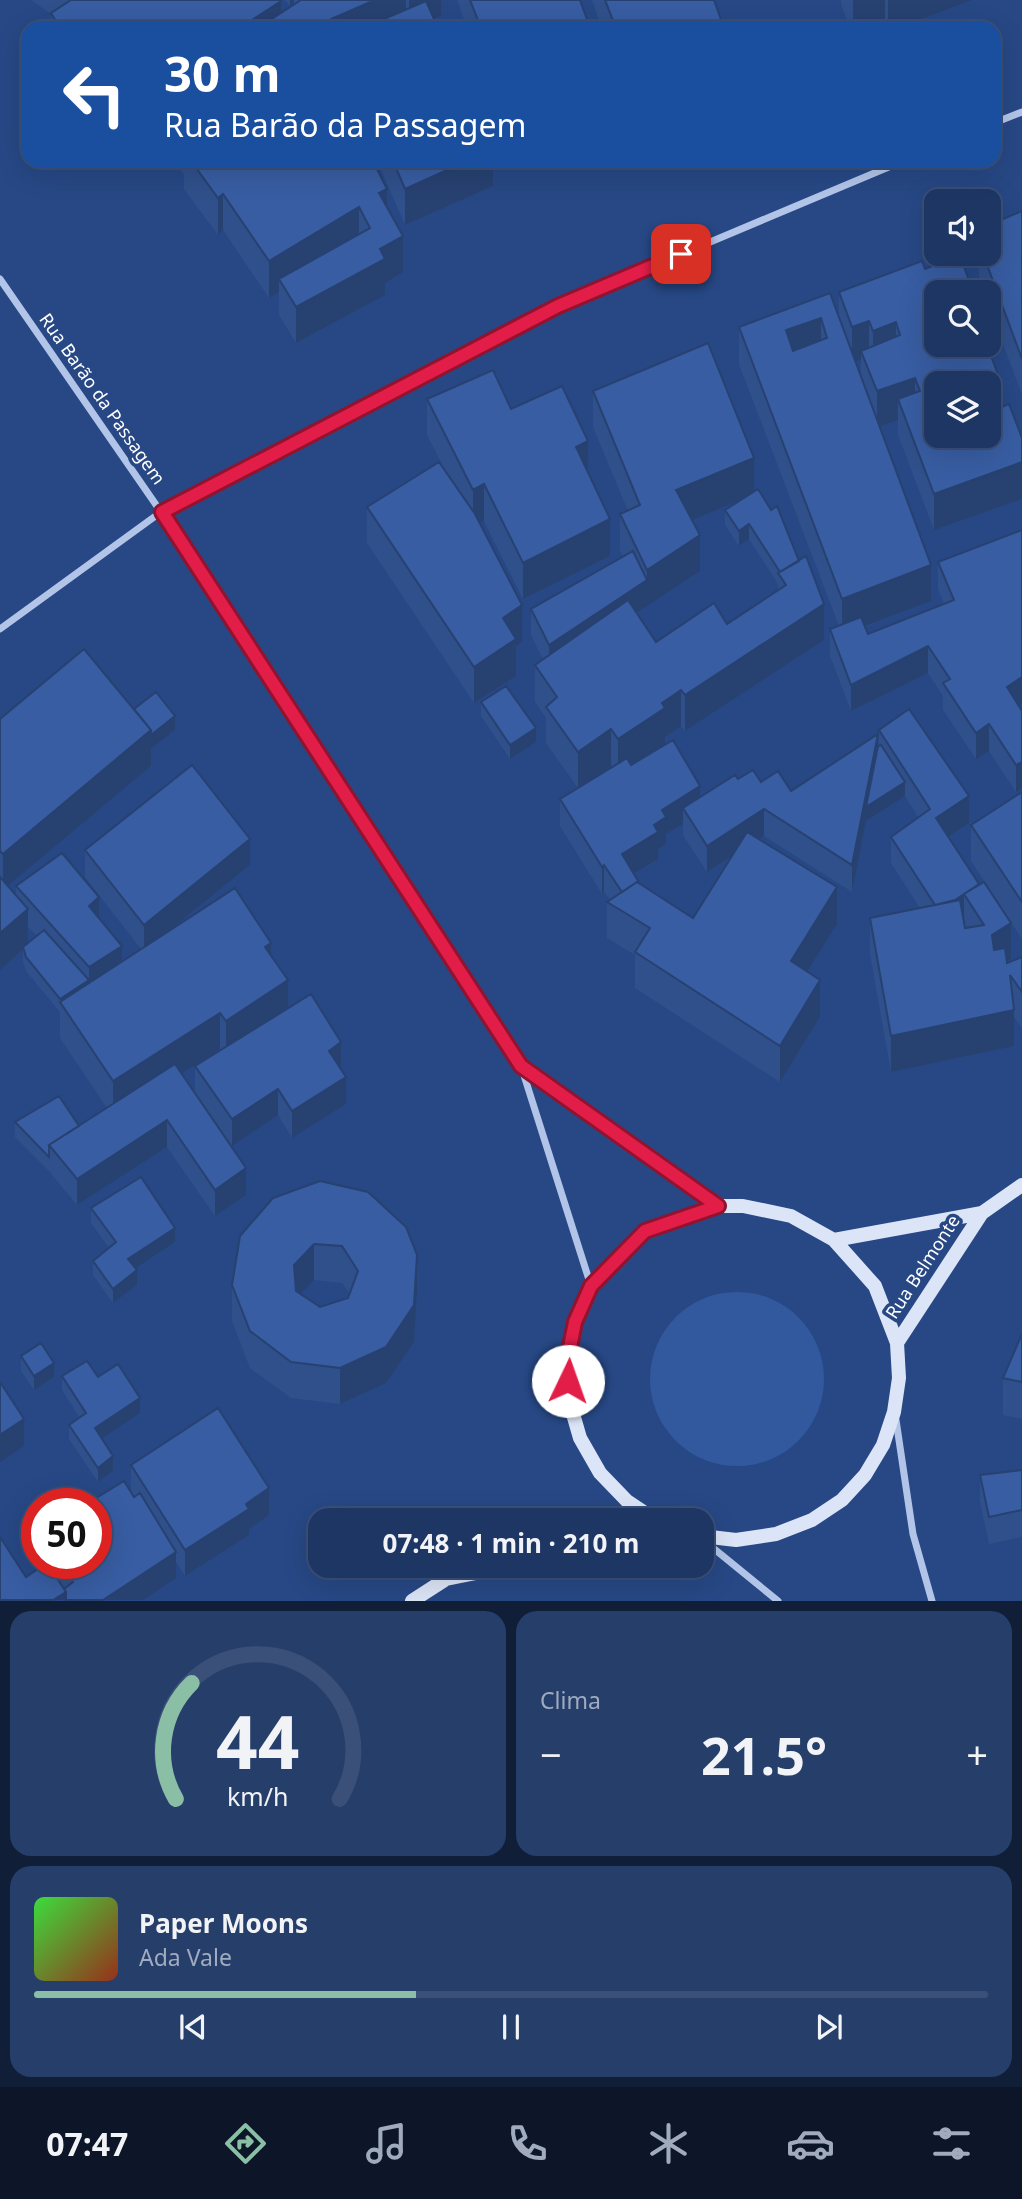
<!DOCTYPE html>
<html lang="pt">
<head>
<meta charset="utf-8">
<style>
	:root { --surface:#1d3664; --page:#253e6a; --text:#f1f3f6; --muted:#a0abbf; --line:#3b5078; --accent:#8abfa5 }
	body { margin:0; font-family:"Noto Sans",sans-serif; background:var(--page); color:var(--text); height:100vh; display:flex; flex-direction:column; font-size:26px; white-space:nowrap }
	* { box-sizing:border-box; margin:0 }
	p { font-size:23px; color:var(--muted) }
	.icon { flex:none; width:38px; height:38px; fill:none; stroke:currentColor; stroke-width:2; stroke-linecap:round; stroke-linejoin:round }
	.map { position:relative; height:1601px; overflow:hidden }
	.details { display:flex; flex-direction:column; gap:10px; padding:10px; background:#101e37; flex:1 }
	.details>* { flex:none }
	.hud { position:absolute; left:21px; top:21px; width:980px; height:147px; border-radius:21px; box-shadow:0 7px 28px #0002,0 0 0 2px var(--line); background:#1a4fa0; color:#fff; overflow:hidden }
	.fabs { position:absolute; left:924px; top:189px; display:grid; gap:14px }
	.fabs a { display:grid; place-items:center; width:77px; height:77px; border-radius:14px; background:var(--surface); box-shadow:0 7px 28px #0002,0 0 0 2px var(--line); font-size:35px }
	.speed { position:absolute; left:21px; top:1488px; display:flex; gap:14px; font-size:35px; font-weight:700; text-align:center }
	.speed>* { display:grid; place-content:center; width:91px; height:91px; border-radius:50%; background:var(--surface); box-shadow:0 7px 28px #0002,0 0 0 2px var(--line); line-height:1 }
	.speed .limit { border:10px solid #d22; background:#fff; color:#111 }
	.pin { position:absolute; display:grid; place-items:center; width:60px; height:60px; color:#fff; margin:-30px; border-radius:14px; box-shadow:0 4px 10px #0006 }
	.me { position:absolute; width:77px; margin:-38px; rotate:3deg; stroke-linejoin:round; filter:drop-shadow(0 0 5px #0008) }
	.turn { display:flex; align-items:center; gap:24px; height:147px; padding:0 28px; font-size:32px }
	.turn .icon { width:91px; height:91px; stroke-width:2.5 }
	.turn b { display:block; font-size:49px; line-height:60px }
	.big { font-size:52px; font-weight:700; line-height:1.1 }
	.details .widget { flex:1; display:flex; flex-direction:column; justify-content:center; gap:10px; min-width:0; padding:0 24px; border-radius:21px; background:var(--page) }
	.details .dial { align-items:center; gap:0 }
	.dial svg { height:182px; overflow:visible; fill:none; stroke:var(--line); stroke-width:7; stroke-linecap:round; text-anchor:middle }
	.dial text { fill:var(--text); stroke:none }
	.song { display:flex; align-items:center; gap:21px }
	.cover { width:84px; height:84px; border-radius:10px; background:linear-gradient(135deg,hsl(120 70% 55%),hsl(10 70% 35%)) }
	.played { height:7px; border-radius:4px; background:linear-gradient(90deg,var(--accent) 40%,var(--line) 40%) }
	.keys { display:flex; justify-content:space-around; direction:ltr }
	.heat { display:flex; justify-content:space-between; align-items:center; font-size:38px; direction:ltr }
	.details .tiles { flex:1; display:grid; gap:10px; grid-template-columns:1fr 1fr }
	.widget:last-child { grid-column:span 2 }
	.trip { position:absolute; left:308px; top:1508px; width:406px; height:70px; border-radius:21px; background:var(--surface); box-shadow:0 7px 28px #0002,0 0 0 2px var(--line); font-weight:700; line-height:70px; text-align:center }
	.dock { display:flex; height:112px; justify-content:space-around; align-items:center; background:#0c1628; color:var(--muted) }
	.dock .icon { width:49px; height:49px }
	.dock .active { color:var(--accent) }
	.dock b { font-size:32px; color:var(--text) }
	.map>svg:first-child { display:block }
</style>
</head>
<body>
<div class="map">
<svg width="1022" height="1601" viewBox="0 0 1022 1601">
	<rect width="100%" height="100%" fill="#274885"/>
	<path fill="#32589d" d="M650 1379a87 87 0 1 1 174 0a87 87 0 1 1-174 0Z"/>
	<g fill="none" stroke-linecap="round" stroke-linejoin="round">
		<path stroke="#b2c5e8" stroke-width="7" d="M 994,123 L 1022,112
			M 0,279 L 161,512 L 521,1066 L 591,1286
			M 0,629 L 161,512 L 229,476 L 558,306 L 903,161
			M 521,1066 L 717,1205
			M 896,1420 L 913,1534 L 932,1601
			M 702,1539 L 778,1601"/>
		<path stroke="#dce5f7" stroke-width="14" d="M 834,1240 L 982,1213
			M 897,1343 L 982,1213 L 1022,1185
			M 657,1521 L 627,1501 L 600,1473 L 580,1438 L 569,1400 L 567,1361 L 575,1323 L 591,1286 L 645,1231 L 718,1206 L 743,1206 L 791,1216 L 834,1240 L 875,1286 L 897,1343 L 899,1378 L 894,1412 L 883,1445 L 865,1475 L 842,1500 L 812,1520 L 776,1534 L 736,1540 L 702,1536
			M 412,1601 L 446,1579 L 510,1566"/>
	</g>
	<path fill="#30508b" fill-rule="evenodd" d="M 31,0 L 280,0 L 281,13 L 295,4 L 294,2 L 290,6 L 285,0 L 441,0 L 441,16 L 434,19 L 438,28 L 51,28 L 51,14 Z
		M 457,0 L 580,0 L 590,28 L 467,28 Z
		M 592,0 L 714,0 L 724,28 L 602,28 Z
		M 841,0 L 972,0 L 898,28 L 887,28 L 885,24 L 875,28 L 850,28 L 841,4 Z
		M 175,161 L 373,161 L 387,206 L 403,272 L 385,283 L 385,295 L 296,343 L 279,315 L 279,292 L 269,298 L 223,230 L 218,235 L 184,189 L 184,175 Z
		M 377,161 L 493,161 L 493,186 L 405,225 Z
		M 1022,211 L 1022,395 L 989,307 L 989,292 L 983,292 L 979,281 L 979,254 L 989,254 Z
		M 925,269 L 968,289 L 1001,407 L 1022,438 L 1022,499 L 934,530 L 898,435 L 898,420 L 880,427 L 931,601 L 865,627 L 868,634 L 944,604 L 938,589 L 938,562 L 1022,530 L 1022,704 L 1019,706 L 1022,711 L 1022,788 L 1016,792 L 989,751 L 976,759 L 943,710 L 943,696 L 928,673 L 851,711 L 830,656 L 830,629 L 839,626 L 739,364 L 739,327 L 839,316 L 839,292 ZM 861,360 L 861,376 L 856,362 Z
		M 593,391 L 754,491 L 824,640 L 685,731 L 681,726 L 665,737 L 665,745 L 700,797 L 738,779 L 761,782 L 791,791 L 879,746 L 879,730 L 969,823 L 948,837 L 1011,959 L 1007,963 L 1022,957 L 1022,1028 L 1014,1017 L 1014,1046 L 891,1072 L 870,954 L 870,918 L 920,908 L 891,863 L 891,837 L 918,817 L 905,796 L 866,821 L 852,892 L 764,836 L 759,839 L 837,924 L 807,971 L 820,1017 L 780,1082 L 635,988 L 635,955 L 607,938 L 607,902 L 610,900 L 604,892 L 602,894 L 560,826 L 560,799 L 612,767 L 611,766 L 578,788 L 546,743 L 546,718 L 535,702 L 535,665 L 543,659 L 531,635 L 531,609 L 623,557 L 620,550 L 620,514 L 628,511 L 593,427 ZM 742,499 L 725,510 L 725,525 L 739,546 L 749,539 L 778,584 L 778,591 L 727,624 L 656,642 L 637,613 L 700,571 L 692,520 ZM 683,824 L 683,835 L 707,872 L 733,856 L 693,918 L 640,884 L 634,874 L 658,859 L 658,849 L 666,844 L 666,834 Z
		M 427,399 L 511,409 L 588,472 L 610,556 L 523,599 L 484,521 L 480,523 L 522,642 L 516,646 L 516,676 L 474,703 L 367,543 L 367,507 L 446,472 L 427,435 Z
		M 481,702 L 536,742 L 510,759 L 481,716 Z
		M 134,709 L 175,730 L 151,749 L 151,766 L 8,886 L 16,895 L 16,886 L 99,918 L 122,962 L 141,949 L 85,877 L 85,850 L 250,865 L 169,931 L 271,955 L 288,1008 L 341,1069 L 346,1104 L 292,1138 L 278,1115 L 232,1146 L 195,1093 L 195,1066 L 221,1050 L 220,1049 L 182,1074 L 246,1195 L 215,1216 L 167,1147 L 77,1205 L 49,1171 L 15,1137 L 15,1122 L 79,1126 L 107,1108 L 60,1038 L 60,1012 L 26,971 L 23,961 L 23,950 L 0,970 L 0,719 ZM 28,927 L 37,936 L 28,943 Z
		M 1022,792 L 1022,939 L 971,861 L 971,825 Z
		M 273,1198 L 417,1292 L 414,1342 L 386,1383 L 340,1404 L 291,1398 L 250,1368 L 232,1321 L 232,1285 ZM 314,1280 L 342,1283 L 350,1294 L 348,1298 L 320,1307 L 301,1294 Z
		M 91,1208 L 175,1242 L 135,1268 L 137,1285 L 113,1303 L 93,1275 L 93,1261 L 109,1248 L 91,1223 Z
		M 1022,1334 L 1022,1419 L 1003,1415 L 1003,1378 Z
		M 21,1356 L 54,1377 L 34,1390 L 21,1371 Z
		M 62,1376 L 98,1377 L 140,1413 L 101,1438 L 113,1471 L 98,1482 L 69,1439 L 69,1425 L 80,1418 L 62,1390 Z
		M 131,1465 L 269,1515 L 249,1529 L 249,1535 L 185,1576 L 176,1562 L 176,1578 L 0,1600 L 26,1577 L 45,1564 L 45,1563 L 96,1563 L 131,1491 Z
		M 1022,1470 L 1022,1537 L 989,1544 L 980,1502 L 980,1475 Z"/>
	<path fill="#274171" d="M 290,0 L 294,0 L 294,2 L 290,6 Z
		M 375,0 L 406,0 L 406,23 L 394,28 L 331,28 L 331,19 Z
		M 409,0 L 441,0 L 441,16 L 409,28 Z
		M 853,0 L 885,0 L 885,24 L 875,28 L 853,28 Z
		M 888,0 L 972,0 L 898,28 L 888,28 Z
		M 281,1 L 281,28 L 240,28 Z
		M 467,161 L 493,161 L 493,186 L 405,225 L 405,189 Z
		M 521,161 L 537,161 L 521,167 Z
		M 387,189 L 387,225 L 379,193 Z
		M 223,194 L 223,230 L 218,235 L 218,198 Z
		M 359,207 L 359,243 L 279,279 L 279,292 L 269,298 L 269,261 Z
		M 403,236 L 403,272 L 385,283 L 385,295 L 296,343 L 296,307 L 380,249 Z
		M 821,318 L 821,354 L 786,367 L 786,330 Z
		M 869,321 L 869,357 L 861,351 L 861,360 L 852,363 L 852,327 Z
		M 896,322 L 896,358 L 873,368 L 873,331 Z
		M 915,378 L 915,414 L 898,399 L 898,420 L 877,428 L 877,391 Z
		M 1001,383 L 1001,419 L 989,424 L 989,388 Z
		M 588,441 L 588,478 L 576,447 Z
		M 754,458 L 754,494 L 676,527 L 676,490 Z
		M 1022,462 L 1022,499 L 934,530 L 934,494 Z
		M 484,484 L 484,521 L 473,526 L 473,490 Z
		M 610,519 L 610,556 L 523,599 L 523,563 Z
		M 749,524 L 749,539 L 739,546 L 739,531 Z
		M 700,535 L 700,571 L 549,671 L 549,645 L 647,580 L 647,570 Z
		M 931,565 L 931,601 L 842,635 L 842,599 Z
		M 824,604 L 824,640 L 685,731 L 685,695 Z
		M 522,605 L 522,642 L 516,646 L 516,676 L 474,703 L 474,667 L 503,618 Z
		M 928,646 L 928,673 L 851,711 L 851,685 Z
		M 1022,677 L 1022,704 L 1007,714 L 1007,687 Z
		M 681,690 L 681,726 L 665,737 L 665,745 L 618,775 L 618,739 L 662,703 Z
		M 175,716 L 175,730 L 151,749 L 151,766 L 3,890 L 3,854 L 151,730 Z
		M 989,724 L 989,751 L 976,759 L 976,733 Z
		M 536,728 L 536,742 L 510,759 L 510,745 Z
		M 611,729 L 611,766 L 578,788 L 578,752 Z
		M 878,734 L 878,760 L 905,782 L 905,796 L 866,821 L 852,892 L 852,865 Z
		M 1022,762 L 1022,788 L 1016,792 L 1016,765 Z
		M 700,786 L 700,812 L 683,808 L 683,824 L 666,834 L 666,844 L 658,849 L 658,859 L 622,881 L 622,854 L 654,825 L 662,810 Z
		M 969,796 L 969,823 L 936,845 L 936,818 Z
		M 764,809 L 764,836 L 707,872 L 707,846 Z
		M 250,839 L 250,865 L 144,951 L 144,925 Z
		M 604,865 L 604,892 L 602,894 L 602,867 Z
		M 837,887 L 837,924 L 791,997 L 791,961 Z
		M 964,894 L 964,921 L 940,911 Z
		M 99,897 L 99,924 L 89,906 Z
		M 28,909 L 28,945 L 0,970 L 0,933 Z
		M 1011,923 L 1011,959 L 992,971 L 992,935 Z
		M 271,943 L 271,979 L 265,947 Z
		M 122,946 L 122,972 L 60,1003 L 60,999 L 89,980 L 89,967 Z
		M 288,980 L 288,1016 L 226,1057 L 226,1021 Z
		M 820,980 L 820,1017 L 780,1082 L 780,1046 Z
		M 1014,1010 L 1014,1046 L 891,1072 L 891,1036 Z
		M 220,1013 L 220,1049 L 113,1118 L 113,1081 Z
		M 341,1042 L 341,1069 L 329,1078 L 329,1051 Z
		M 346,1077 L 346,1104 L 292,1138 L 292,1111 Z
		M 278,1089 L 278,1115 L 232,1146 L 232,1119 Z
		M 167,1120 L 167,1147 L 77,1205 L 77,1179 Z
		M 246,1168 L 246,1195 L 215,1216 L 215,1190 Z
		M 175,1228 L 175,1242 L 128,1273 L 128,1259 Z
		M 314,1244 L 314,1280 L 294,1301 L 294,1265 Z
		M 417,1255 L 417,1292 L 414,1342 L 386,1383 L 340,1404 L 340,1368 Z
		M 137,1270 L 137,1285 L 113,1303 L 113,1289 Z
		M 54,1363 L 54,1377 L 34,1390 L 34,1376 Z
		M 140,1398 L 140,1413 L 95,1443 L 95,1428 Z
		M 24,1419 L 24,1446 L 0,1462 L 0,1435 Z
		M 113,1456 L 113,1471 L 98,1482 L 98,1468 Z
		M 269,1488 L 269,1515 L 249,1529 L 249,1535 L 185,1576 L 185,1550 L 246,1504 Z
		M 176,1552 L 176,1578 L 143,1600 L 103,1600 Z
		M 66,1592 L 66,1600 L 53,1600 Z"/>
	<path fill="#385da2" stroke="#274171" stroke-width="2" fill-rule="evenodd" d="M 71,0 L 280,0 L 281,1 L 240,28 L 60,28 L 51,13 Z
		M 301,0 L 375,0 L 331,19 L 335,28 L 258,28 Z
		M 470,0 L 580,0 L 590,28 L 481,28 Z
		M 605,0 L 714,0 L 724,28 L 616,28 Z
		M 426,1 L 438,28 L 363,28 Z
		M 191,161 L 373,161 L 387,189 L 379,193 L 403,236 L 380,249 L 385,259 L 296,307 L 279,279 L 370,228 L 359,207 L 269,261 L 223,194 L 218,198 Z
		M 393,161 L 467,161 L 405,189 Z
		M 1022,211 L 1022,359 L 983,254 L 989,254 L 989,225 Z
		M 960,255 L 968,278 L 965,280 L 969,292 L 936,292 L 936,345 L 987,345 L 1001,383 L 989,388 L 989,383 L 936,383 L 936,436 L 989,436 L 989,412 L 1009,404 L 1022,438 L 1022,462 L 934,494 L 898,399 L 920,391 L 915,378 L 877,391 L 861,351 L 900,335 L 896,322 L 873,331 L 869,321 L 852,327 L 839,292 L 922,261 L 925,269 Z
		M 830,293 L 931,565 L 842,599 L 739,327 ZM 821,318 L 827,338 L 793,351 L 786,330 Z
		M 708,343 L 754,458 L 676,490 L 700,535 L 647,570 L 620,514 L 640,505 L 593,391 Z
		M 493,370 L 511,409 L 562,386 L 588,441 L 576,447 L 610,519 L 523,563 L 484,484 L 473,490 L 427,399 Z
		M 439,462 L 475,514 L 522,605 L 503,618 L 516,639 L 474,667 L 367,507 Z
		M 758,489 L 771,510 L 777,506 L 799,561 L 780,572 L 749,524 L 739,531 L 725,510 Z
		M 1022,530 L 1022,677 L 1007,687 L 1022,711 L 1022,762 L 1016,765 L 989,724 L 976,733 L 943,683 L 950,679 L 928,646 L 851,685 L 830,629 L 861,617 L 868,634 L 954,600 L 938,562 Z
		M 633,551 L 647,580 L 549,645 L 531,609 Z
		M 806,556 L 824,604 L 685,695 L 681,690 L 662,703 L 665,708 L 618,739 L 611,729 L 578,752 L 546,707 L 557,697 L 535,665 L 628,600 L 656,642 L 714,603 L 727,624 L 786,585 L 778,573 Z
		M 84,649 L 151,730 L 3,854 L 0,851 L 0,719 Z
		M 506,686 L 536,728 L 510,745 L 481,702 Z
		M 156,692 L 175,716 L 151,735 L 151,730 L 134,709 Z
		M 909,709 L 969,796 L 936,818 L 979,884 L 955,900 L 935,905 L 891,837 L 930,809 L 879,730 Z
		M 878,734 L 852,865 L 764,809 L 707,846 L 683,808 L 735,775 L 738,779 L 753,770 L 761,782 L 778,771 L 791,791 Z
		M 673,740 L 700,786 L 662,810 L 666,817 L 654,825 L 658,832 L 622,854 L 640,884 L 637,882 L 622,892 L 604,865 L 602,867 L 560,799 L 627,758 L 631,765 Z
		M 881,745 L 905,782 L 866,807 L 878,746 Z
		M 192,765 L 250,839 L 144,925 L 85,850 Z
		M 1022,792 L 1022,902 L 971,825 Z
		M 747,832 L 837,887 L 791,961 L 820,980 L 780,1046 L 635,952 L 650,928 L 607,902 L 637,882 L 693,918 Z
		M 62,853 L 99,897 L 89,906 L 122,946 L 89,967 L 16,886 Z
		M 0,877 L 28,909 L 0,933 Z
		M 984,882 L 1011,923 L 992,935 L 994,950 L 1005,948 L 1007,963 L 1022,957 L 1022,992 L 1010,975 L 1014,1010 L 891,1036 L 870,918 L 960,900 L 965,928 L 984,925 L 964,894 Z
		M 235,888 L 271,943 L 265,947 L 288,980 L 226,1021 L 220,1013 L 113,1081 L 60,1002 Z
		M 44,930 L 89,980 L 60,999 L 26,957 L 23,947 Z
		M 311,994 L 341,1042 L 329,1051 L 346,1077 L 292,1111 L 278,1089 L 232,1119 L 195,1066 Z
		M 175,1064 L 246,1168 L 215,1190 L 167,1120 L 77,1179 L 49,1145 Z
		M 59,1096 L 79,1126 L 49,1145 L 49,1157 L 15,1122 Z
		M 141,1177 L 175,1228 L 128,1259 L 137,1270 L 113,1289 L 93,1261 L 116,1242 L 91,1208 Z
		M 320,1181 L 368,1192 L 406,1227 L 417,1255 L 414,1305 L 386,1347 L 340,1368 L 291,1362 L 250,1331 L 232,1285 L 240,1236 L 273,1198 ZM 314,1244 L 342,1246 L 358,1271 L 348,1298 L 320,1307 L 296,1291 L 294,1265 Z
		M 1022,1334 L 1022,1382 L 1003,1378 Z
		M 41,1343 L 54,1363 L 34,1376 L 21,1356 Z
		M 87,1361 L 98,1377 L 118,1364 L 140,1398 L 95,1428 L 113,1456 L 98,1468 L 69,1425 L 86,1413 L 62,1376 Z
		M 0,1382 L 24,1419 L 0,1435 Z
		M 218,1408 L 269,1488 L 246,1504 L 249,1509 L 185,1550 L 131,1465 Z
		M 1022,1470 L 1022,1510 L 989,1517 L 980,1475 Z
		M 124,1481 L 134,1497 L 140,1493 L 176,1552 L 103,1600 L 66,1600 L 66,1592 L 64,1589 L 73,1582 L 60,1563 L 96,1563 L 96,1503 L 88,1503 Z
		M 0,1537 L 26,1577 L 47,1563 L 66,1592 L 53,1600 L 0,1600 Z"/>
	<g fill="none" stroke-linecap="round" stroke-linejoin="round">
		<defs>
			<path id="route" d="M 568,1381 L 567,1362 L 575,1322 L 591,1286 L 645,1231 L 718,1206 L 521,1066 L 162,512 L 558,306 L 681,254"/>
		</defs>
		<use href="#route" stroke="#92132f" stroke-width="18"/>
		<use href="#route" stroke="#e11d48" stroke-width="12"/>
	</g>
	<g text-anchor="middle" stroke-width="7" stroke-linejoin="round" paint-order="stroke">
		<g font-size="18" fill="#fff" stroke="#274885">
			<text transform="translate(102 399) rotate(55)" y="6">Rua Barão da Passagem</text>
			<text transform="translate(923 1267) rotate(-57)" y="6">Rua Belmonte</text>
		</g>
	</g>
</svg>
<div class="fabs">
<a><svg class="icon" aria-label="sound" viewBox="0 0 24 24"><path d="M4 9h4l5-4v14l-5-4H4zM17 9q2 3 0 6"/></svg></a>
<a><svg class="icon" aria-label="search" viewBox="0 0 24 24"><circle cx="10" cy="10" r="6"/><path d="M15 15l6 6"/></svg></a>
<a><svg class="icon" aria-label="layers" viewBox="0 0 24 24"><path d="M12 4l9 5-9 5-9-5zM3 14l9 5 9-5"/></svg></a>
</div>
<div class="speed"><div class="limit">50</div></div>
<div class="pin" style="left:681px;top:254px;background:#d93025"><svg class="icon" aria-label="arrive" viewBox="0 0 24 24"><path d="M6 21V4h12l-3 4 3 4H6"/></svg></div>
<svg class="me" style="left:568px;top:1381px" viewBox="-20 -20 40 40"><circle r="19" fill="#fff"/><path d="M0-13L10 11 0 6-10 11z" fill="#e11d48"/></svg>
<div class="trip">07:48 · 1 min · 210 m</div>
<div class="hud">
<div class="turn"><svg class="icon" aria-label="left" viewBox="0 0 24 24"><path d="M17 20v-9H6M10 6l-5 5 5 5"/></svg><div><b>30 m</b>Rua Barão da Passagem</div></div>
</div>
</div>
<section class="details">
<div class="tiles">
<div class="widget dial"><svg viewBox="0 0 100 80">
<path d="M14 69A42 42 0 1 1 86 69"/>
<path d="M14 69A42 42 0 0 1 21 18" stroke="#8abfa5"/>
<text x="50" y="56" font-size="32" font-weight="700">44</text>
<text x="50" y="72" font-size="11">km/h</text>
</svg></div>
<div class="widget"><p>Clima</p>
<div class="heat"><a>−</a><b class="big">21.5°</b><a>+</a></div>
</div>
<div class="widget">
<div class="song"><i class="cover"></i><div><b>Paper Moons</b><p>Ada Vale</p></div></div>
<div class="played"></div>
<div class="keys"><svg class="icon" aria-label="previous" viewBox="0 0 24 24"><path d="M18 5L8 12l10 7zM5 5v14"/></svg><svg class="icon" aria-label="pause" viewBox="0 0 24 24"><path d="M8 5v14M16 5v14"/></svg><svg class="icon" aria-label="next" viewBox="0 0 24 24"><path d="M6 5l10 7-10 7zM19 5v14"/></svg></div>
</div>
</div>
</section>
<nav class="dock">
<b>07:47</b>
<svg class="icon active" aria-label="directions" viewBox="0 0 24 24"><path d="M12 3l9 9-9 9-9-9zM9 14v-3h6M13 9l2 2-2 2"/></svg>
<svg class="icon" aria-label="music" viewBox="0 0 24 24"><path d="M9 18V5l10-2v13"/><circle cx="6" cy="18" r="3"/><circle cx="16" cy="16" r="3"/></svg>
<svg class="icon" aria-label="phone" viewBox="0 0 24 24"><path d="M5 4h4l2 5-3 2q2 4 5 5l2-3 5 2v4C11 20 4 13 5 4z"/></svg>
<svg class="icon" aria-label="climate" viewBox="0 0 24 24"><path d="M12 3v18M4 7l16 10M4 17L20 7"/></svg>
<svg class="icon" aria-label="car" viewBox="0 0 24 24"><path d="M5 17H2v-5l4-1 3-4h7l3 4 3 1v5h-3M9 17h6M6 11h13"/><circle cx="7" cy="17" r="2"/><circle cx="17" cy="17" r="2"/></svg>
<svg class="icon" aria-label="filters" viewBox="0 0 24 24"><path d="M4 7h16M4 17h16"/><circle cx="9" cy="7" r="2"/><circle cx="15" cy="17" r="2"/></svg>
</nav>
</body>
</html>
